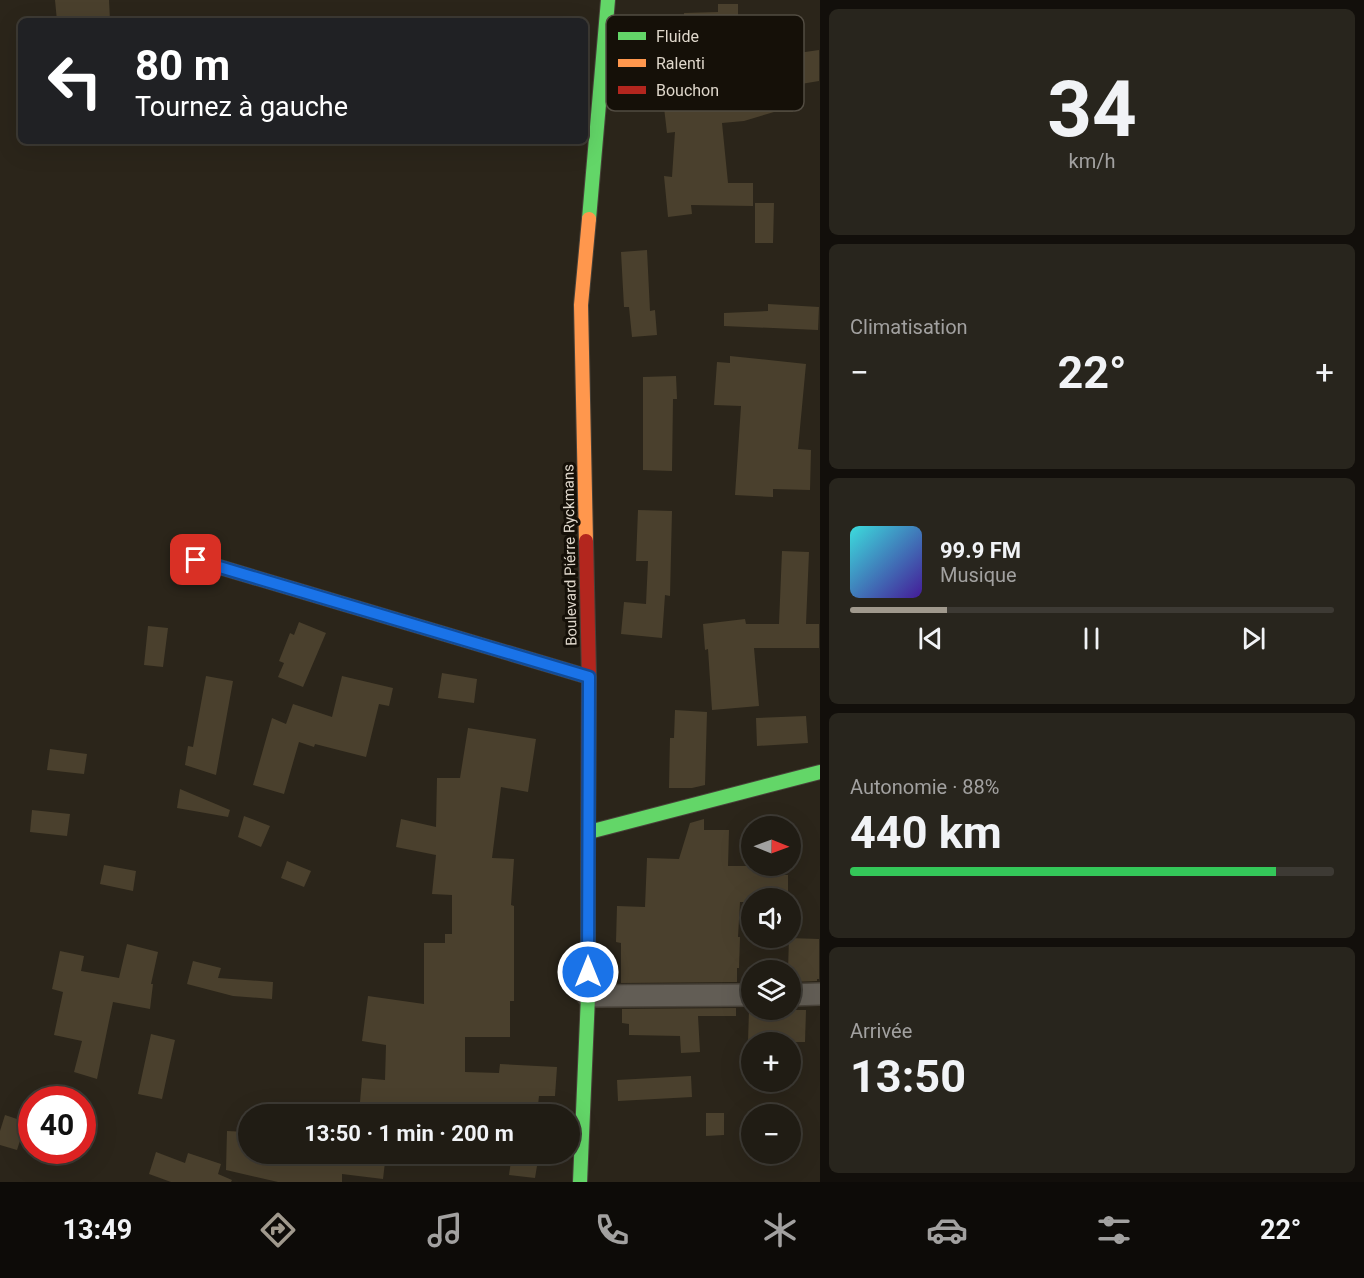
<!DOCTYPE html>
<html lang="fr">
<head>
<meta charset="utf-8">
<style>
	:root { --surface:#201c14; --page:#28251d; --text:#f1f3f6; --muted:#a2a1a0; --line:#3d3a34; --accent:#a0998d }
	body { margin:0; font-family:Roboto,sans-serif; background:var(--page); color:var(--text); height:100vh; display:flex; flex-direction:column; font-size:22px; white-space:nowrap }
	* { box-sizing:border-box; margin:0 }
	p { font-size:20px; color:var(--muted) }
	.icon { flex:none; width:33px; height:33px; fill:none; stroke:currentColor; stroke-width:2; stroke-linecap:round; stroke-linejoin:round }
	.map { position:relative; flex:1; overflow:hidden }
	.sheet { display:flex; flex-direction:column; gap:9px; padding:9px; background:#120f0b; width:544px }
	.sheet>* { flex:none }
	.guide { position:absolute; left:18px; top:18px; width:570px; height:126px; border-radius:9px; box-shadow:0 6px 24px #0002,0 0 0 2px var(--line); background:#202124; color:#fff; overflow:hidden }
	.needle { width:39px; rotate:91deg }
	.controls { position:absolute; left:741px; top:816px; display:grid; gap:12px }
	.controls a { display:grid; place-items:center; width:60px; height:60px; border-radius:50%; background:var(--surface); box-shadow:0 6px 24px #0002,0 0 0 2px var(--line); font-size:30px }
	.speed { position:absolute; left:18px; top:1086px; display:flex; gap:12px; font-size:30px; font-weight:700; text-align:center }
	.speed>* { display:grid; place-content:center; width:78px; height:78px; border-radius:50%; background:var(--surface); box-shadow:0 6px 24px #0002,0 0 0 2px var(--line); line-height:1 }
	.speed .limit { border:9px solid #d22; background:#fff; color:#111 }
	.pin { position:absolute; display:grid; place-items:center; width:51px; height:51px; color:#fff; margin:-26px; border-radius:12px; box-shadow:0 3px 9px #0006 }
	.me { position:absolute; width:66px; margin:-33px; rotate:0deg; stroke-linejoin:round; filter:drop-shadow(0 0 4px #0008) }
	.turn { display:flex; align-items:center; gap:21px; height:126px; padding:0 18px; font-size:27px }
	.turn .icon { width:78px; height:78px; stroke-width:2.5 }
	.turn b { display:block; font-size:42px; line-height:51px }
	.big { font-size:45px; font-weight:700; line-height:1.1 }
	.sheet .tile { flex:1; display:flex; flex-direction:column; justify-content:center; gap:9px; min-width:0; padding:0 21px; border-radius:9px; background:var(--page) }
	.sheet .dial { align-items:center; gap:0 }
	.dial b { font-size:78px; line-height:1 }
	.song { display:flex; align-items:center; gap:18px }
	.cover { width:72px; height:72px; border-radius:9px; background:linear-gradient(135deg,hsl(180 70% 55%),hsl(260 70% 35%)) }
	.played { height:6px; border-radius:3px; background:linear-gradient(90deg,var(--accent) 20%,var(--line) 20%) }
	.keys { display:flex; justify-content:space-around; direction:ltr }
	.heat { display:flex; justify-content:space-between; align-items:center; font-size:33px; direction:ltr }
	.charge { height:9px; border-radius:4px; background:linear-gradient(90deg,#34c759 88%,var(--line) 0) }
	.trip { position:absolute; left:238px; top:1104px; width:342px; height:60px; border-radius:30px; background:var(--surface); box-shadow:0 6px 24px #0002,0 0 0 2px var(--line); font-weight:700; line-height:60px; text-align:center }
	.menu { display:flex; height:96px; justify-content:space-around; align-items:center; background:#0d0b08; color:var(--muted) }
	.menu .icon { width:42px; height:42px }
	.menu .active { color:var(--accent) }
	.menu b { font-size:27px; color:var(--text) }
	main { display:flex; flex:1; min-height:0 }
	.map>svg:first-child { display:block }
</style>
</head>
<body>
<main>
<div class="map">
<svg width="820" height="1182" viewBox="0 0 820 1182">
	<rect width="100%" height="100%" fill="#2b251a"/>
	<path fill="#4a402d" d="M 55,0 L 109,0 L 110,21 L 57,21 Z
		M 718,4 L 738,4 L 738,36 L 724,36 L 725,82 L 792,79 L 793,112 L 774,112 L 744,121 L 722,123 L 728,183 L 753,183 L 753,206 L 691,205 L 692,214 L 668,217 L 664,176 L 672,177 L 675,132 L 667,133 L 663,99 L 620,99 L 620,78 L 685,78 L 684,13 L 718,12 Z
		M 819,50 L 819,81 L 795,85 L 791,54 Z
		M 755,203 L 774,203 L 773,243 L 755,243 Z
		M 647,250 L 650,311 L 655,310 L 657,335 L 632,337 L 629,307 L 624,307 L 621,252 Z
		M 768,304 L 819,307 L 818,330 L 724,326 L 724,313 L 768,311 Z
		M 730,356 L 806,364 L 798,449 L 811,450 L 810,490 L 773,489 L 773,497 L 735,495 L 741,406 L 714,405 L 717,362 L 730,363 Z
		M 676,376 L 677,399 L 673,399 L 672,471 L 643,470 L 643,377 Z
		M 638,510 L 672,511 L 670,596 L 665,595 L 662,638 L 621,634 L 624,602 L 646,604 L 648,561 L 636,561 Z
		M 782,551 L 809,552 L 806,624 L 819,624 L 819,648 L 754,648 L 759,706 L 712,710 L 708,649 L 705,650 L 703,624 L 745,619 L 746,624 L 779,624 Z
		M 299,622 L 326,633 L 303,687 L 278,677 L 284,663 L 279,661 L 290,633 L 294,635 Z
		M 148,626 L 168,628 L 163,667 L 144,665 Z
		M 442,673 L 477,679 L 474,703 L 438,698 Z
		M 206,676 L 233,681 L 216,775 L 185,765 L 188,746 L 193,747 Z
		M 342,676 L 393,688 L 389,706 L 379,704 L 366,757 L 315,744 L 314,747 L 299,742 L 284,794 L 253,785 L 272,718 L 286,724 L 293,704 L 332,717 Z
		M 675,710 L 707,712 L 705,785 L 692,788 L 669,788 L 670,738 L 674,738 Z
		M 806,716 L 808,743 L 757,746 L 756,718 Z
		M 468,728 L 536,739 L 528,792 L 501,787 L 492,858 L 514,859 L 511,905 L 514,906 L 514,1001 L 510,1001 L 510,1037 L 465,1037 L 465,1072 L 499,1073 L 500,1064 L 557,1067 L 555,1096 L 539,1096 L 537,1114 L 359,1114 L 362,1078 L 385,1080 L 386,1045 L 362,1041 L 368,996 L 424,1004 L 424,943 L 445,943 L 445,934 L 452,934 L 452,895 L 432,894 L 436,855 L 396,847 L 401,819 L 436,827 L 437,778 L 460,778 Z
		M 50,749 L 87,754 L 84,774 L 47,770 Z
		M 180,789 L 230,810 L 228,817 L 177,808 Z
		M 32,810 L 70,814 L 67,836 L 30,832 Z
		M 244,816 L 270,826 L 261,847 L 238,837 Z
		M 704,819 L 704,830 L 729,830 L 728,866 L 769,866 L 768,875 L 788,875 L 788,898 L 752,898 L 752,902 L 740,902 L 738,937 L 740,937 L 739,968 L 737,968 L 737,982 L 621,983 L 621,943 L 616,942 L 617,906 L 645,907 L 647,858 L 679,859 L 690,823 Z
		M 287,861 L 311,871 L 304,887 L 281,878 Z
		M 104,865 L 136,871 L 133,891 L 100,884 Z
		M 789,938 L 819,939 L 819,979 L 817,979 L 817,981 L 790,982 L 790,970 L 788,970 Z
		M 127,944 L 158,952 L 151,984 L 153,984 L 150,1009 L 113,1002 L 97,1079 L 74,1072 L 82,1041 L 54,1035 L 63,992 L 52,989 L 60,951 L 84,956 L 81,971 L 119,978 Z
		M 193,961 L 221,968 L 218,978 L 273,982 L 272,999 L 233,996 L 187,984 Z
		M 736,1008 L 736,1016 L 698,1016 L 700,1052 L 681,1053 L 680,1036 L 629,1035 L 629,1024 L 622,1023 L 622,1009 Z
		M 749,1010 L 806,1010 L 805,1042 L 748,1042 Z
		M 151,1034 L 175,1040 L 162,1099 L 138,1094 Z
		M 691,1076 L 692,1097 L 618,1101 L 617,1080 Z
		M 706,1113 L 724,1113 L 724,1135 L 706,1136 Z
		M 5,1115 L 26,1122 L 17,1150 L 0,1145 L 0,1131 Z
		M 227,1131 L 247,1132 L 247,1154 L 297,1154 L 324,1160 L 325,1154 L 386,1154 L 383,1179 L 342,1174 L 342,1182 L 278,1182 L 226,1170 Z
		M 156,1152 L 185,1163 L 188,1153 L 221,1164 L 218,1174 L 232,1180 L 231,1182 L 171,1182 L 149,1174 Z
		M 512,1154 L 539,1154 L 535,1178 L 509,1175 Z"/>
	<g fill="none" stroke-linecap="round" stroke-linejoin="round">
		<defs>
			<path id="street" d="M 790,995 L 820,994
				M 588,996 L 752,995"/>
			<path id="fast" d="M 589,219 L 608,0
				M 589,832 L 820,772
				M 580,1182 L 588,996 L 588,865"/>
			<path id="slow" d="M 586,541 L 581,305 L 589,219
				M 196,560 L 589,677"/>
			<path id="jam" d="M 586,541 L 589,677 L 588,865"/>
		</defs>
		<use href="#street" stroke="#484239" stroke-width="24"/>
		<use href="#fast" stroke="#484239" stroke-width="16"/>
		<use href="#slow" stroke="#484239" stroke-width="16"/>
		<use href="#jam" stroke="#484239" stroke-width="16"/>
		<use href="#street" stroke="#625d55" stroke-width="21"/>
		<use href="#fast" stroke="#63d668" stroke-width="14"/>
		<use href="#slow" stroke="#ff974d" stroke-width="14"/>
		<use href="#jam" stroke="#b3261e" stroke-width="14"/>
	</g>
	<g fill="none" stroke-linecap="round" stroke-linejoin="round">
		<defs>
			<path id="route" d="M 196,560 L 589,677 L 588,972"/>
		</defs>
		<use href="#route" stroke="#114b97" stroke-width="15"/>
		<use href="#route" stroke="#1a73e8" stroke-width="10"/>
	</g>
	<g text-anchor="middle" stroke-width="6" stroke-linejoin="round" paint-order="stroke">
		<g font-size="15" fill="#dfd7cb" stroke="#151008">
			<text transform="translate(570 555) rotate(-91)" y="5">Boulevard Piérre Ryckmans</text>
		</g>
	</g>
	<rect x="606" y="15" width="198" height="96" rx="9" fill="#151008" stroke="#524c42" stroke-width="1.5"/>
	<rect x="618" y="32" width="28" height="8" fill="#63d668"/>
	<rect x="618" y="59" width="28" height="8" fill="#ff974d"/>
	<rect x="618" y="86" width="28" height="8" fill="#b3261e"/>
	<g font-size="16" fill="#dfd7cb">
		<text x="656" y="42">Fluide</text>
		<text x="656" y="69">Ralenti</text>
		<text x="656" y="96">Bouchon</text>
	</g>
</svg>
<div class="controls">
<a><svg class="needle" viewBox="-14 -14 28 28"><path d="M0-13l5 13h-10z" fill="#e53935"/><path d="M0 13l5-13h-10z" fill="#a2a1a0"/></svg></a>
<a><svg class="icon" aria-label="sound" viewBox="0 0 24 24"><path d="M4 9h4l5-4v14l-5-4H4zM17 9q2 3 0 6"/></svg></a>
<a><svg class="icon" aria-label="layers" viewBox="0 0 24 24"><path d="M12 4l9 5-9 5-9-5zM3 14l9 5 9-5"/></svg></a>
<a>+</a>
<a>−</a>
</div>
<div class="speed"><div class="limit">40</div></div>
<div class="pin" style="left:196px;top:560px;background:#d93025"><svg class="icon" aria-label="arrive" viewBox="0 0 24 24"><path d="M6 21V4h12l-3 4 3 4H6"/></svg></div>
<svg class="me" style="left:588px;top:972px" viewBox="-20 -20 40 40"><circle r="17" fill="#1a73e8" stroke="#fff" stroke-width="3"/><path d="M0-11L8 9 0 5-8 9z" fill="#fff"/></svg>
<div class="trip">13:50 · 1 min · 200 m</div>
<div class="guide">
<div class="turn"><svg class="icon" aria-label="left" viewBox="0 0 24 24"><path d="M17 20v-9H6M10 6l-5 5 5 5"/></svg><div><b>80 m</b>Tournez à gauche</div></div>
</div>
</div>
<section class="sheet">
<div class="tile dial"><b>34</b><p>km/h</p></div>
<div class="tile"><p>Climatisation</p>
<div class="heat"><a>−</a><b class="big">22°</b><a>+</a></div>
</div>
<div class="tile">
<div class="song"><i class="cover"></i><div><b>99.9 FM</b><p>Musique</p></div></div>
<div class="played"></div>
<div class="keys"><svg class="icon" aria-label="previous" viewBox="0 0 24 24"><path d="M18 5L8 12l10 7zM5 5v14"/></svg><svg class="icon" aria-label="pause" viewBox="0 0 24 24"><path d="M8 5v14M16 5v14"/></svg><svg class="icon" aria-label="next" viewBox="0 0 24 24"><path d="M6 5l10 7-10 7zM19 5v14"/></svg></div>
</div>
<div class="tile"><p>Autonomie · 88%</p><b class="big">440 km</b><div class="charge"></div></div>
<div class="tile"><p>Arrivée</p><b class="big">13:50</b></div>
</section>
</main>
<nav class="menu">
<b>13:49</b>
<svg class="icon active" aria-label="directions" viewBox="0 0 24 24"><path d="M12 3l9 9-9 9-9-9zM9 14v-3h6M13 9l2 2-2 2"/></svg>
<svg class="icon" aria-label="music" viewBox="0 0 24 24"><path d="M9 18V5l10-2v13"/><circle cx="6" cy="18" r="3"/><circle cx="16" cy="16" r="3"/></svg>
<svg class="icon" aria-label="phone" viewBox="0 0 24 24"><path d="M5 4h4l2 5-3 2q2 4 5 5l2-3 5 2v4C11 20 4 13 5 4z"/></svg>
<svg class="icon" aria-label="climate" viewBox="0 0 24 24"><path d="M12 3v18M4 7l16 10M4 17L20 7"/></svg>
<svg class="icon" aria-label="car" viewBox="0 0 24 24"><path d="M5 17H2v-5l4-1 3-4h7l3 4 3 1v5h-3M9 17h6M6 11h13"/><circle cx="7" cy="17" r="2"/><circle cx="17" cy="17" r="2"/></svg>
<svg class="icon" aria-label="filters" viewBox="0 0 24 24"><path d="M4 7h16M4 17h16"/><circle cx="9" cy="7" r="2"/><circle cx="15" cy="17" r="2"/></svg>
<b>22°</b>
</nav>
</body>
</html>
